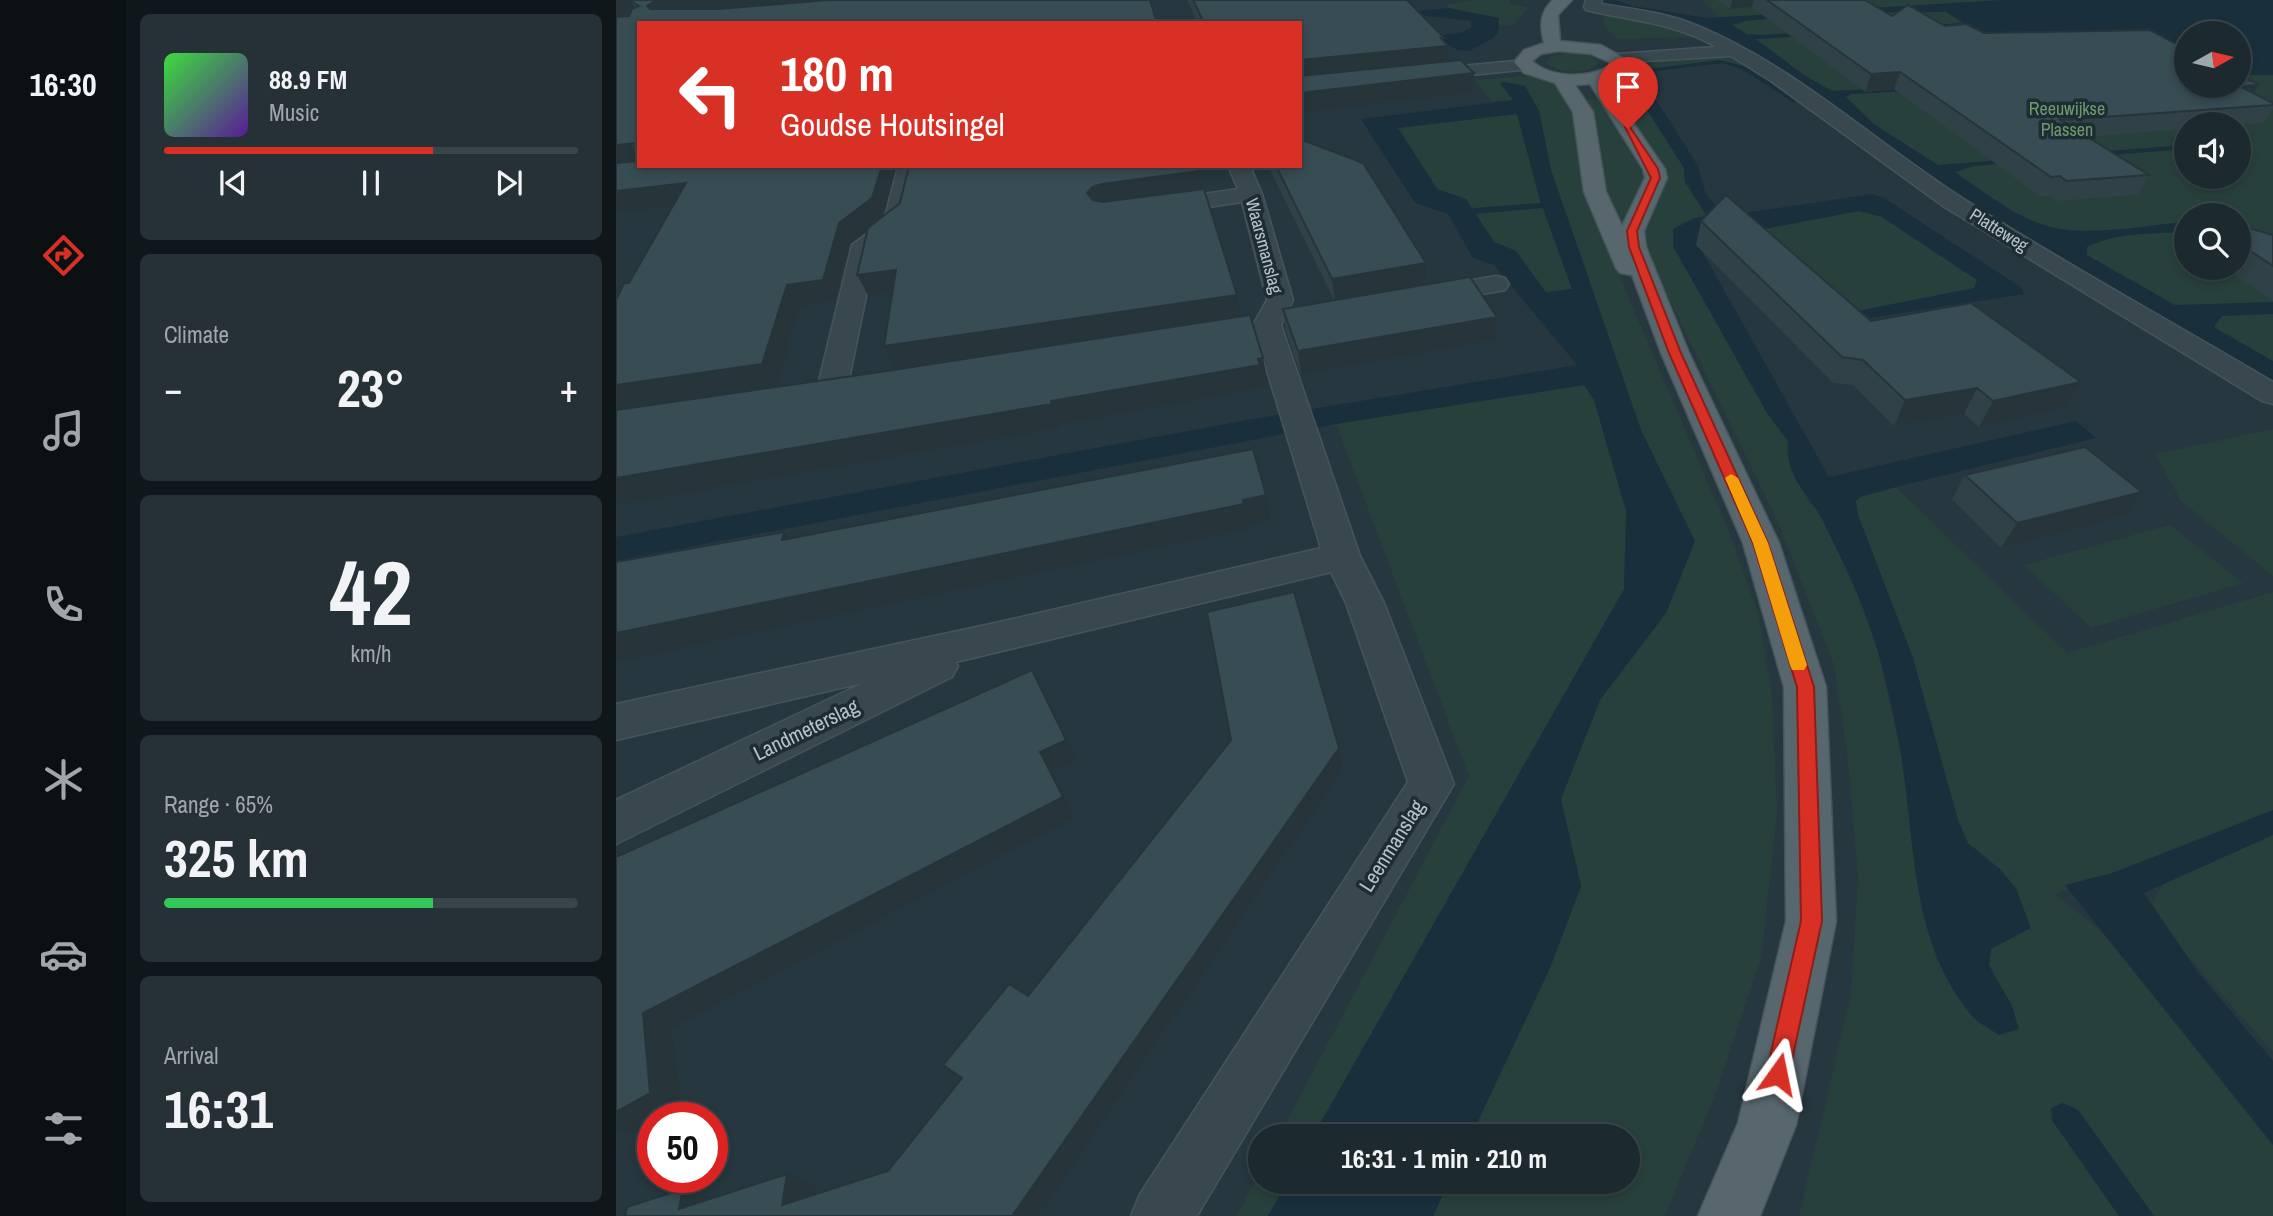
<!DOCTYPE html>
<html lang="en">
<head>
<meta charset="utf-8">
<style>
	:root { --surface:#1c292f; --page:#253137; --text:#f1f3f6; --muted:#a0a6aa; --line:#3a454b; --accent:#d93025 }
	body { margin:0; font-family:"Archivo Narrow",sans-serif; background:var(--page); color:var(--text); height:100vh; display:flex; flex-direction:column; font-size:26px; white-space:nowrap }
	* { box-sizing:border-box; margin:0 }
	p { font-size:23px; color:var(--muted) }
	.icon { flex:none; width:38px; height:38px; fill:none; stroke:currentColor; stroke-width:2; stroke-linecap:round; stroke-linejoin:round }
	.map { position:relative; flex:1; overflow:hidden }
	.drawer { display:flex; flex-direction:column; gap:14px; padding:14px; background:#0f171a; width:490px }
	.drawer>* { flex:none }
	.hud { position:absolute; left:21px; top:21px; width:665px; height:147px; border-radius:0px; box-shadow:0 4px 10px #0003,0 0 0 2px var(--line); background:#d93025; color:#fff; overflow:hidden }
	.needle { width:46px; rotate:82deg }
	.controls { position:absolute; left:1558px; top:21px; display:grid; gap:14px }
	.controls a { display:grid; place-items:center; width:77px; height:77px; border-radius:50%; background:var(--surface); box-shadow:0 4px 10px #0003,0 0 0 2px var(--line); font-size:35px }
	.speed { position:absolute; left:21px; top:1102px; display:flex; gap:14px; font-size:35px; font-weight:700; text-align:center }
	.speed>* { display:grid; place-content:center; width:91px; height:91px; border-radius:50%; background:var(--surface); box-shadow:0 4px 10px #0003,0 0 0 2px var(--line); line-height:1 }
	.speed .limit { border:10px solid #d22; background:#fff; color:#111 }
	.pin { position:absolute; display:grid; place-items:center; width:60px; height:60px; color:#fff; margin:-72px -30px; border-radius:50% 50% 50% 0; rotate:-45deg; box-shadow:0 0 7px #0007 }
	.pin .icon { rotate:45deg }
	.me { position:absolute; width:77px; margin:-38px; rotate:12deg; stroke-linejoin:round; filter:drop-shadow(0 0 5px #0008) }
	.turn { display:flex; align-items:center; gap:24px; height:147px; padding:0 28px; font-size:32px }
	.turn .icon { width:91px; height:91px; stroke-width:2.5 }
	.turn b { display:block; font-size:49px; line-height:60px }
	.big { font-size:52px; font-weight:800; line-height:1.1 }
	.drawer .tile { flex:1; display:flex; flex-direction:column; justify-content:center; gap:10px; min-width:0; padding:0 24px; border-radius:10px; background:var(--page) }
	.drawer .dial { align-items:center; gap:0 }
	.dial b { font-size:91px; line-height:1 }
	.song { display:flex; align-items:center; gap:21px }
	.cover { width:84px; height:84px; border-radius:10px; background:linear-gradient(135deg,hsl(120 70% 55%),hsl(270 70% 35%)) }
	.played { height:7px; border-radius:4px; background:linear-gradient(90deg,var(--accent) 65%,var(--line) 65%) }
	.keys { display:flex; justify-content:space-around; direction:ltr }
	.heat { display:flex; justify-content:space-between; align-items:center; font-size:38px; direction:ltr }
	.charge { height:10px; border-radius:5px; background:linear-gradient(90deg,#34c759 65%,var(--line) 0) }
	.trip { position:absolute; left:632px; top:1124px; width:392px; height:70px; border-radius:35px; background:var(--surface); box-shadow:0 4px 10px #0003,0 0 0 2px var(--line); font-weight:800; line-height:70px; text-align:center }
	main { display:flex; flex:1; min-height:0 }
	.tabs { display:flex; flex-direction:column; width:126px; justify-content:space-around; align-items:center; background:#0b1013; color:var(--muted) }
	.tabs .icon { width:49px; height:49px }
	.tabs .on { color:var(--accent) }
	.tabs b { font-size:32px; color:var(--text) }
	.map>svg:first-child { display:block }
</style>
</head>
<body>
<main>
<nav class="tabs">
<b>16:30</b>
<svg class="icon on" aria-label="directions" viewBox="0 0 24 24"><path d="M12 3l9 9-9 9-9-9zM9 14v-3h6M13 9l2 2-2 2"/></svg>
<svg class="icon" aria-label="music" viewBox="0 0 24 24"><path d="M9 18V5l10-2v13"/><circle cx="6" cy="18" r="3"/><circle cx="16" cy="16" r="3"/></svg>
<svg class="icon" aria-label="phone" viewBox="0 0 24 24"><path d="M5 4h4l2 5-3 2q2 4 5 5l2-3 5 2v4C11 20 4 13 5 4z"/></svg>
<svg class="icon" aria-label="climate" viewBox="0 0 24 24"><path d="M12 3v18M4 7l16 10M4 17L20 7"/></svg>
<svg class="icon" aria-label="car" viewBox="0 0 24 24"><path d="M5 17H2v-5l4-1 3-4h7l3 4 3 1v5h-3M9 17h6M6 11h13"/><circle cx="7" cy="17" r="2"/><circle cx="17" cy="17" r="2"/></svg>
<svg class="icon" aria-label="filters" viewBox="0 0 24 24"><path d="M4 7h16M4 17h16"/><circle cx="9" cy="7" r="2"/><circle cx="15" cy="17" r="2"/></svg>
</nav>
<section class="drawer">
<div class="tile">
<div class="song"><i class="cover"></i><div><b>88.9 FM</b><p>Music</p></div></div>
<div class="played"></div>
<div class="keys"><svg class="icon" aria-label="previous" viewBox="0 0 24 24"><path d="M18 5L8 12l10 7zM5 5v14"/></svg><svg class="icon" aria-label="pause" viewBox="0 0 24 24"><path d="M8 5v14M16 5v14"/></svg><svg class="icon" aria-label="next" viewBox="0 0 24 24"><path d="M6 5l10 7-10 7zM19 5v14"/></svg></div>
</div>
<div class="tile"><p>Climate</p>
<div class="heat"><a>−</a><b class="big">23°</b><a>+</a></div>
</div>
<div class="tile dial"><b>42</b><p>km/h</p></div>
<div class="tile"><p>Range · 65%</p><b class="big">325 km</b><div class="charge"></div></div>
<div class="tile"><p>Arrival</p><b class="big">16:31</b></div>
</section>
<div class="map">
<svg width="1657" height="1216" viewBox="0 0 1657 1216">
	<rect width="100%" height="100%" fill="#26373f"/>
	<path fill="#28403c" fill-rule="evenodd" d="M 858,0 L 894,0 L 894,3 L 913,8 L 897,25 L 882,25 L 883,18 L 832,8 L 832,4 Z
		M 1086,0 L 1657,0 L 1657,369 L 1349,197 L 1123,38 ZM 1570,33 L 1622,33 L 1622,86 L 1570,86 ZM 1570,124 L 1622,124 L 1622,177 L 1570,177 ZM 1570,215 L 1622,215 L 1622,268 L 1570,268 Z
		M 987,13 L 1028,19 L 1089,37 L 1003,39 C 994,33 985,25 987,13 Z
		M 954,53 L 974,56 L 982,63 C 970,76 943,73 930,63 L 935,56 Z
		M 1096,56 L 1130,62 L 1183,101 L 1134,68 L 1104,60 L 1025,70 L 1018,79 L 1020,89 L 1068,168 L 1069,182 L 1091,217 L 1057,246 L 1151,413 L 1172,441 L 1171,455 L 1190,499 L 1202,511 L 1239,586 L 1262,652 L 1286,758 L 1306,912 L 1321,960 L 1358,1018 L 1383,1035 L 1396,1006 L 1373,966 L 1375,949 L 1415,927 L 1362,853 L 1352,843 L 1342,820 L 1297,658 L 1242,515 L 1240,501 L 1244,497 L 1280,487 L 1451,653 L 1657,592 L 1657,817 L 1439,894 L 1485,931 L 1657,1145 L 1657,1216 L 1538,1216 L 1462,1110 L 1436,1120 L 1503,1216 L 1183,1216 L 1235,994 L 1242,878 L 1232,760 L 1218,665 L 1162,522 L 1030,251 L 1028,222 L 1040,203 L 1048,166 L 997,96 L 994,86 C 1015,59 1063,59 1096,56 Z
		M 913,76 L 945,87 L 961,120 L 969,166 L 998,264 L 1114,534 L 1143,616 L 1156,694 L 1161,814 L 1145,957 L 1099,1095 L 1049,1216 L 817,1216 L 833,1181 L 1012,1181 L 1012,1136 L 855,1136 L 934,968 L 965,886 L 945,799 L 984,700 L 1050,613 L 1079,542 L 1025,430 L 935,170 L 923,111 L 909,86 L 885,83 L 898,100 L 876,101 L 858,80 Z
		M 972,99 L 984,99 L 1030,177 L 1008,225 L 1003,225 L 992,195 Z
		M 901,114 L 924,200 L 956,289 L 930,293 L 900,251 L 878,242 L 850,199 L 821,189 L 782,128 Z
		M 1243,211 L 1266,217 L 1362,280 L 1359,288 L 1221,315 L 1141,249 L 1088,257 L 1080,242 L 1085,239 Z
		M 968,385 L 978,399 L 1010,511 L 1008,589 L 697,1136 L 663,1136 L 853,776 L 720,424 Z
		M 1657,429 L 1657,576 L 1564,500 L 1540,454 Z
		M 1554,525 L 1627,583 L 1475,628 L 1408,565 Z
		M 1657,823 L 1657,1052 L 1555,938 L 1535,905 L 1548,882 Z
		M 644,1172 L 644,1181 L 672,1181 L 652,1216 L 621,1216 Z"/>
	<path fill="#19303c" fill-rule="evenodd" d="M 969,0 L 998,0 L 1017,6 L 1092,18 L 1385,0 L 1657,0 L 1657,75 L 1622,75 L 1622,33 L 1570,33 L 1570,49 L 1545,42 L 1302,30 L 1140,39 L 1188,75 L 1216,91 L 1447,78 L 1401,85 L 1236,94 L 1230,97 L 1258,124 L 1322,165 L 1555,146 L 1560,145 L 1556,139 L 1570,139 L 1570,149 L 1358,166 L 1339,172 C 1370,193 1402,220 1439,228 C 1478,236 1530,225 1570,222 L 1570,232 C 1537,234 1501,232 1471,247 L 1471,255 L 1559,305 L 1657,302 L 1657,314 L 1606,316 L 1598,327 L 1657,361 L 1657,380 L 1461,271 L 1378,220 L 1172,74 L 1133,51 L 1099,33 L 1071,23 ZM 1330,12 L 1347,23 L 1145,35 L 1131,34 L 1116,25 L 1129,21 L 1208,13 Z
		M 832,8 L 883,18 L 882,33 L 876,39 L 853,51 L 841,50 L 826,40 L 804,38 L 847,32 L 855,28 L 855,21 L 786,13 Z
		M 1104,60 L 1135,68 L 1183,101 L 1177,102 L 1125,69 L 1107,63 L 1032,72 L 1029,77 L 1034,90 L 1082,166 L 1089,192 L 1108,216 L 1256,194 L 1268,198 L 1406,288 L 1408,294 L 1229,322 L 1221,315 L 1358,288 L 1361,280 L 1266,217 L 1243,211 L 1081,242 L 1213,477 L 1460,421 L 1480,438 L 1280,487 L 1244,497 L 1240,501 L 1242,515 L 1297,658 L 1342,820 L 1352,843 L 1384,869 L 1400,888 L 1415,928 L 1375,949 L 1373,965 L 1396,1006 L 1403,1029 L 1383,1035 C 1375,1029 1363,1024 1357,1017 C 1296,946 1299,848 1286,761 C 1280,725 1272,687 1262,652 C 1249,606 1228,564 1207,521 C 1192,491 1169,480 1172,441 L 1151,413 L 1057,246 L 1057,229 L 1078,218 L 1091,216 L 1069,182 L 1068,168 L 1026,102 L 1018,79 L 1025,70 Z
		M 889,82 L 909,86 L 923,111 L 935,170 L 1025,430 L 1079,541 L 1050,613 L 984,700 L 945,799 L 965,886 L 934,968 L 855,1136 L 697,1136 L 1008,589 L 1010,511 L 978,400 L 968,385 L 720,424 L 0,561 L 0,537 L 642,418 L 961,365 L 878,265 L 857,258 L 832,214 L 799,203 L 745,119 L 897,100 L 884,83 ZM 901,114 L 924,200 L 956,289 L 930,292 L 900,251 L 878,242 L 850,199 L 821,189 L 782,128 Z
		M 1657,810 L 1657,835 L 1528,893 L 1582,972 L 1657,1061 L 1657,1145 L 1449,885 L 1499,872 Z
		M 1447,1103 L 1462,1110 L 1538,1216 L 1503,1216 L 1436,1120 L 1435,1108 Z
		M 672,1181 L 833,1181 L 817,1216 L 652,1216 Z"/>
	<g fill="none" stroke-linecap="round" stroke-linejoin="round">
		<path fill="#19303c" fill-rule="evenodd" d="M 936,202 L 941,205 L 939,207 L 858,214 L 853,211 L 858,208 Z"/>
		<defs>
			<path id="minor" d="M 970,0 L 986,0 L 985,4 C 1017,9 1052,13 1082,26 C 1178,66 1257,140 1343,196 C 1445,262 1553,320 1657,382 L 1657,404 L 1646,401 L 1327,206 L 1155,81 L 1115,56 L 995,63 L 992,59 L 995,55 L 1001,54 L 1100,47 C 1060,23 1015,21 970,10 L 968,7 Z
				M 909,60 L 915,61 L 918,65 L 915,69 L 803,80 L 794,75 L 803,70 Z
				M 282,166 L 304,166 L 291,224 L 260,248 L 231,389 L 227,395 L 216,398 L 205,395 L 201,389 L 236,245 L 268,221 Z
				M 612,166 L 634,166 L 646,194 L 677,300 L 665,325 L 744,556 L 768,603 L 838,784 L 581,1216 L 515,1216 L 524,1194 L 792,782 L 730,603 L 715,572 L 340,662 L 342,666 L 336,677 L 0,844 L 0,800 L 247,683 L 0,740 L 0,704 L 379,623 L 705,548 L 637,325 L 651,300 L 626,202 L 539,215 L 531,213 L 527,208 L 531,203 L 539,201 L 622,189 Z
				M 880,276 L 889,278 L 893,284 L 889,290 L 811,304 L 802,302 L 798,296 L 802,290 L 811,288 Z"/>
			<path id="major" d="M 956,0 L 942,15 L 944,41 L 985,45 L 1010,59 L 1012,67 L 1001,77 L 992,80 L 994,89 L 1049,169 L 1051,178 L 1028,231 L 1030,247 L 1073,353 L 1163,543 L 1210,687 L 1220,921 L 1180,1125 L 1144,1216 L 1082,1216 L 1122,1123 L 1170,921 L 1168,687 L 1127,543 L 1045,353 L 1016,275 L 1004,273 L 1000,268 L 968,192 L 957,112 L 939,83 L 908,73 L 898,62 L 908,50 L 928,43 C 924,26 923,13 937,0 ZM 943,51 L 975,54 L 993,62 L 994,65 C 973,79 935,78 916,61 L 925,54 ZM 974,84 L 1027,169 L 1029,178 L 1006,226 L 990,192 L 977,112 L 959,85 Z"/>
		</defs>
		<use href="#minor" stroke="#46545b" stroke-width="3"/>
		<use href="#major" stroke="#46545b" stroke-width="3"/>
		<use href="#minor" fill="#39484f" fill-rule="evenodd"/>
		<use href="#major" fill="#58676e" fill-rule="evenodd"/>
	</g>
	<path fill="#304148" fill-rule="evenodd" d="M 0,0 L 534,0 L 23,23 L 23,166 L 266,217 L 586,189 L 625,317 L 647,358 L 651,381 L 647,382 L 648,388 L 444,425 L 445,428 L 0,506 L 0,300 L 13,283 L 57,207 L 0,213 ZM 251,230 L 253,297 L 276,294 L 280,369 L 410,350 L 161,387 L 184,307 L 219,302 L 233,244 Z
		M 571,0 L 791,0 L 832,46 L 832,61 L 858,93 L 684,113 L 684,23 L 582,23 Z
		M 1100,0 L 1249,0 L 1276,16 L 1368,33 L 1570,86 L 1643,84 L 1637,93 L 1657,103 L 1657,109 L 1648,123 L 1622,125 L 1570,124 L 1570,129 L 1470,137 L 1533,175 L 1522,195 L 1440,201 L 1434,196 L 1425,197 L 1278,89 L 1249,92 L 1136,7 L 1114,9 Z
		M 652,166 L 684,166 L 810,263 L 811,284 L 880,340 L 685,375 L 670,332 L 667,309 L 718,300 Z
		M 1085,221 L 1255,321 L 1465,382 L 1450,408 L 1363,427 L 1348,414 L 1278,426 L 1237,385 L 1217,383 L 1080,245 Z
		M 1622,225 L 1657,235 L 1657,301 L 1610,268 L 1622,268 Z
		M 1349,475 L 1508,517 L 1385,548 L 1336,499 Z"/>
	<path fill="#27353b" d="M 40,0 L 237,0 L 40,23 L 31,6 Z
		M 1116,0 L 1138,0 L 1136,7 L 1114,9 Z
		M 15,1 L 24,18 L 0,19 L 0,2 Z
		M 828,38 L 828,46 L 832,46 L 832,65 L 684,79 L 684,60 Z
		M 1284,72 L 1278,89 L 1249,92 L 1255,74 Z
		M 858,73 L 858,93 L 684,113 L 684,93 Z
		M 1643,84 L 1632,102 L 1625,87 Z
		M 14,143 L 23,157 L 23,164 L 0,167 L 0,145 Z
		M 266,166 L 281,166 L 266,219 L 233,244 L 219,302 L 184,307 L 161,388 L 0,411 L 0,385 L 171,285 L 223,223 Z
		M 583,171 L 587,191 L 477,214 L 471,193 L 476,187 L 486,184 Z
		M 70,183 L 83,204 L 0,213 L 0,191 Z
		M 810,263 L 811,286 L 719,302 L 716,279 Z
		M 280,270 L 291,292 L 253,297 L 241,275 Z
		M 621,295 L 625,318 L 280,369 L 268,346 Z
		M 881,317 L 880,340 L 685,375 L 682,351 Z
		M 647,358 L 651,381 L 647,382 L 648,388 L 444,425 L 445,428 L 0,506 L 0,478 L 435,401 Z
		M 1465,382 L 1450,408 L 1363,427 L 1377,401 Z
		M 1361,388 L 1348,414 L 1278,426 L 1289,400 Z
		M 1526,492 L 1508,517 L 1385,548 L 1401,523 Z
		M 650,495 L 655,520 L 633,524 L 634,528 L 0,662 L 0,633 Z
		M 168,532 L 186,556 L 166,540 Z
		M 416,670 L 461,760 L 436,773 L 459,817 L 56,1028 L 65,1106 L 43,1118 L 37,1118 L 37,1122 L 16,1134 L 0,1128 L 0,1102 L 27,1013 L 424,752 Z
		M 723,748 L 726,770 L 422,1216 L 396,1216 Z
		M 171,1174 L 201,1185 L 197,1216 L 166,1205 Z
		M 67,1189 L 101,1200 L 63,1209 Z"/>
	<path fill="#384c54" stroke="#27353b" stroke-width="2" d="M 0,0 L 40,0 L 31,6 L 34,9 L 102,9 L 212,0 L 534,0 L 541,23 L 23,23 L 23,143 L 0,145 L 0,17 L 13,16 L 16,9 L 23,6 L 15,1 L 0,2 Z
		M 577,0 L 791,0 L 828,38 L 825,38 L 832,46 L 684,60 L 684,23 L 588,23 Z
		M 1151,0 L 1249,0 L 1276,16 L 1292,5 L 1329,26 L 1350,24 L 1368,33 L 1534,30 L 1570,49 L 1570,86 L 1622,86 L 1622,76 L 1643,84 L 1625,87 L 1657,103 L 1657,105 L 1444,120 L 1533,175 L 1450,181 L 1444,176 L 1435,177 L 1284,72 L 1255,74 Z
		M 845,60 L 858,73 L 684,93 L 684,76 Z
		M 684,139 L 747,163 L 810,263 L 716,279 L 660,166 L 684,166 Z
		M 23,161 L 23,166 L 266,166 L 256,198 L 223,223 L 207,280 L 171,285 L 146,364 L 0,385 L 0,300 L 8,283 L 13,283 L 70,183 L 0,191 L 0,163 Z
		M 293,166 L 582,166 L 583,171 L 486,184 L 476,187 L 471,193 L 477,200 L 486,202 L 588,189 L 621,295 L 268,346 L 280,270 L 241,275 L 252,228 L 284,203 Z
		M 1110,195 L 1255,321 L 1355,303 L 1465,382 L 1377,401 L 1361,388 L 1289,400 L 1247,360 L 1226,357 L 1085,221 Z
		M 1622,225 L 1657,235 L 1657,266 L 1622,243 Z
		M 854,277 L 881,317 L 682,351 L 667,309 Z
		M 634,315 L 647,358 L 642,359 L 644,365 L 435,401 L 436,404 L 0,478 L 0,410 L 264,372 Z
		M 1469,447 L 1526,492 L 1401,523 L 1349,475 Z
		M 637,449 L 650,495 L 627,500 L 628,504 L 0,633 L 0,562 L 168,532 L 166,540 Z
		M 678,592 L 723,748 L 396,1216 L 9,1216 L 11,1207 L 67,1189 L 63,1209 L 171,1174 L 166,1205 L 272,1171 L 346,1078 L 327,1065 L 393,984 L 412,996 L 615,740 L 591,612 Z
		M 416,670 L 450,740 L 424,752 L 447,797 L 27,1013 L 34,1093 L 0,1112 L 0,857 Z"/>
	<path fill="#d93025" stroke="#8d1f18" stroke-width="2" d="M 1009,127 L 1014,127 L 1042,169 L 1044,178 L 1021,231 L 1023,247 L 1065,353 L 1152,543 L 1198,687 L 1206,921 L 1173,1074 L 1170,1082 L 1162,1085 L 1154,1082 L 1150,1074 L 1185,921 L 1181,687 L 1137,543 L 1053,353 L 1013,247 L 1011,231 L 1035,178 Z"/>
	<path fill="#f59e0b" d="M 1115,474 L 1122,478 L 1152,543 L 1191,665 L 1188,670 L 1176,670 L 1174,665 L 1137,543 L 1109,478 Z"/>
	<g text-anchor="middle" stroke-width="7" stroke-linejoin="round" paint-order="stroke">
		<g font-size="18" fill="#6f9a6e" stroke="#1e2d34">
			<text x="1451" y="115">Reeuwijkse<tspan x="1451" dy="21">Plassen</tspan></text>
		</g>
		<g font-size="18" fill="#b6c2c9" stroke="#1e2d34">
			<text transform="translate(1383 230) rotate(32)" y="6">Platteweg</text>
			<text transform="translate(648 246) rotate(75)" y="6">Waarsmanslag</text>
		</g>
		<g font-size="21" fill="#b6c2c9" stroke="#1e2d34">
			<text transform="translate(190 730) rotate(-26)" y="7">Landmeterslag</text>
			<text transform="translate(776 846) rotate(-58)" y="7">Leenmanslag</text>
		</g>
	</g>
</svg>
<div class="controls">
<a><svg class="needle" viewBox="-14 -14 28 28"><path d="M0-13l5 13h-10z" fill="#e53935"/><path d="M0 13l5-13h-10z" fill="#a0a6aa"/></svg></a>
<a><svg class="icon" aria-label="sound" viewBox="0 0 24 24"><path d="M4 9h4l5-4v14l-5-4H4zM17 9q2 3 0 6"/></svg></a>
<a><svg class="icon" aria-label="search" viewBox="0 0 24 24"><circle cx="10" cy="10" r="6"/><path d="M15 15l6 6"/></svg></a>
</div>
<div class="speed"><div class="limit">50</div></div>
<div class="pin" style="left:1012px;top:129px;background:#d93025"><svg class="icon" aria-label="arrive" viewBox="0 0 24 24"><path d="M6 21V4h12l-3 4 3 4H6"/></svg></div>
<svg class="me" style="left:1162px;top:1074px" viewBox="-20 -20 40 40"><path d="M0-17L14 15 0 8-14 15z" fill="#d93025" stroke="#fff" stroke-width="4"/></svg>
<div class="trip">16:31 · 1 min · 210 m</div>
<div class="hud">
<div class="turn"><svg class="icon" aria-label="left" viewBox="0 0 24 24"><path d="M17 20v-9H6M10 6l-5 5 5 5"/></svg><div><b>180 m</b>Goudse Houtsingel</div></div>
</div>
</div>
</main>
</body>
</html>
